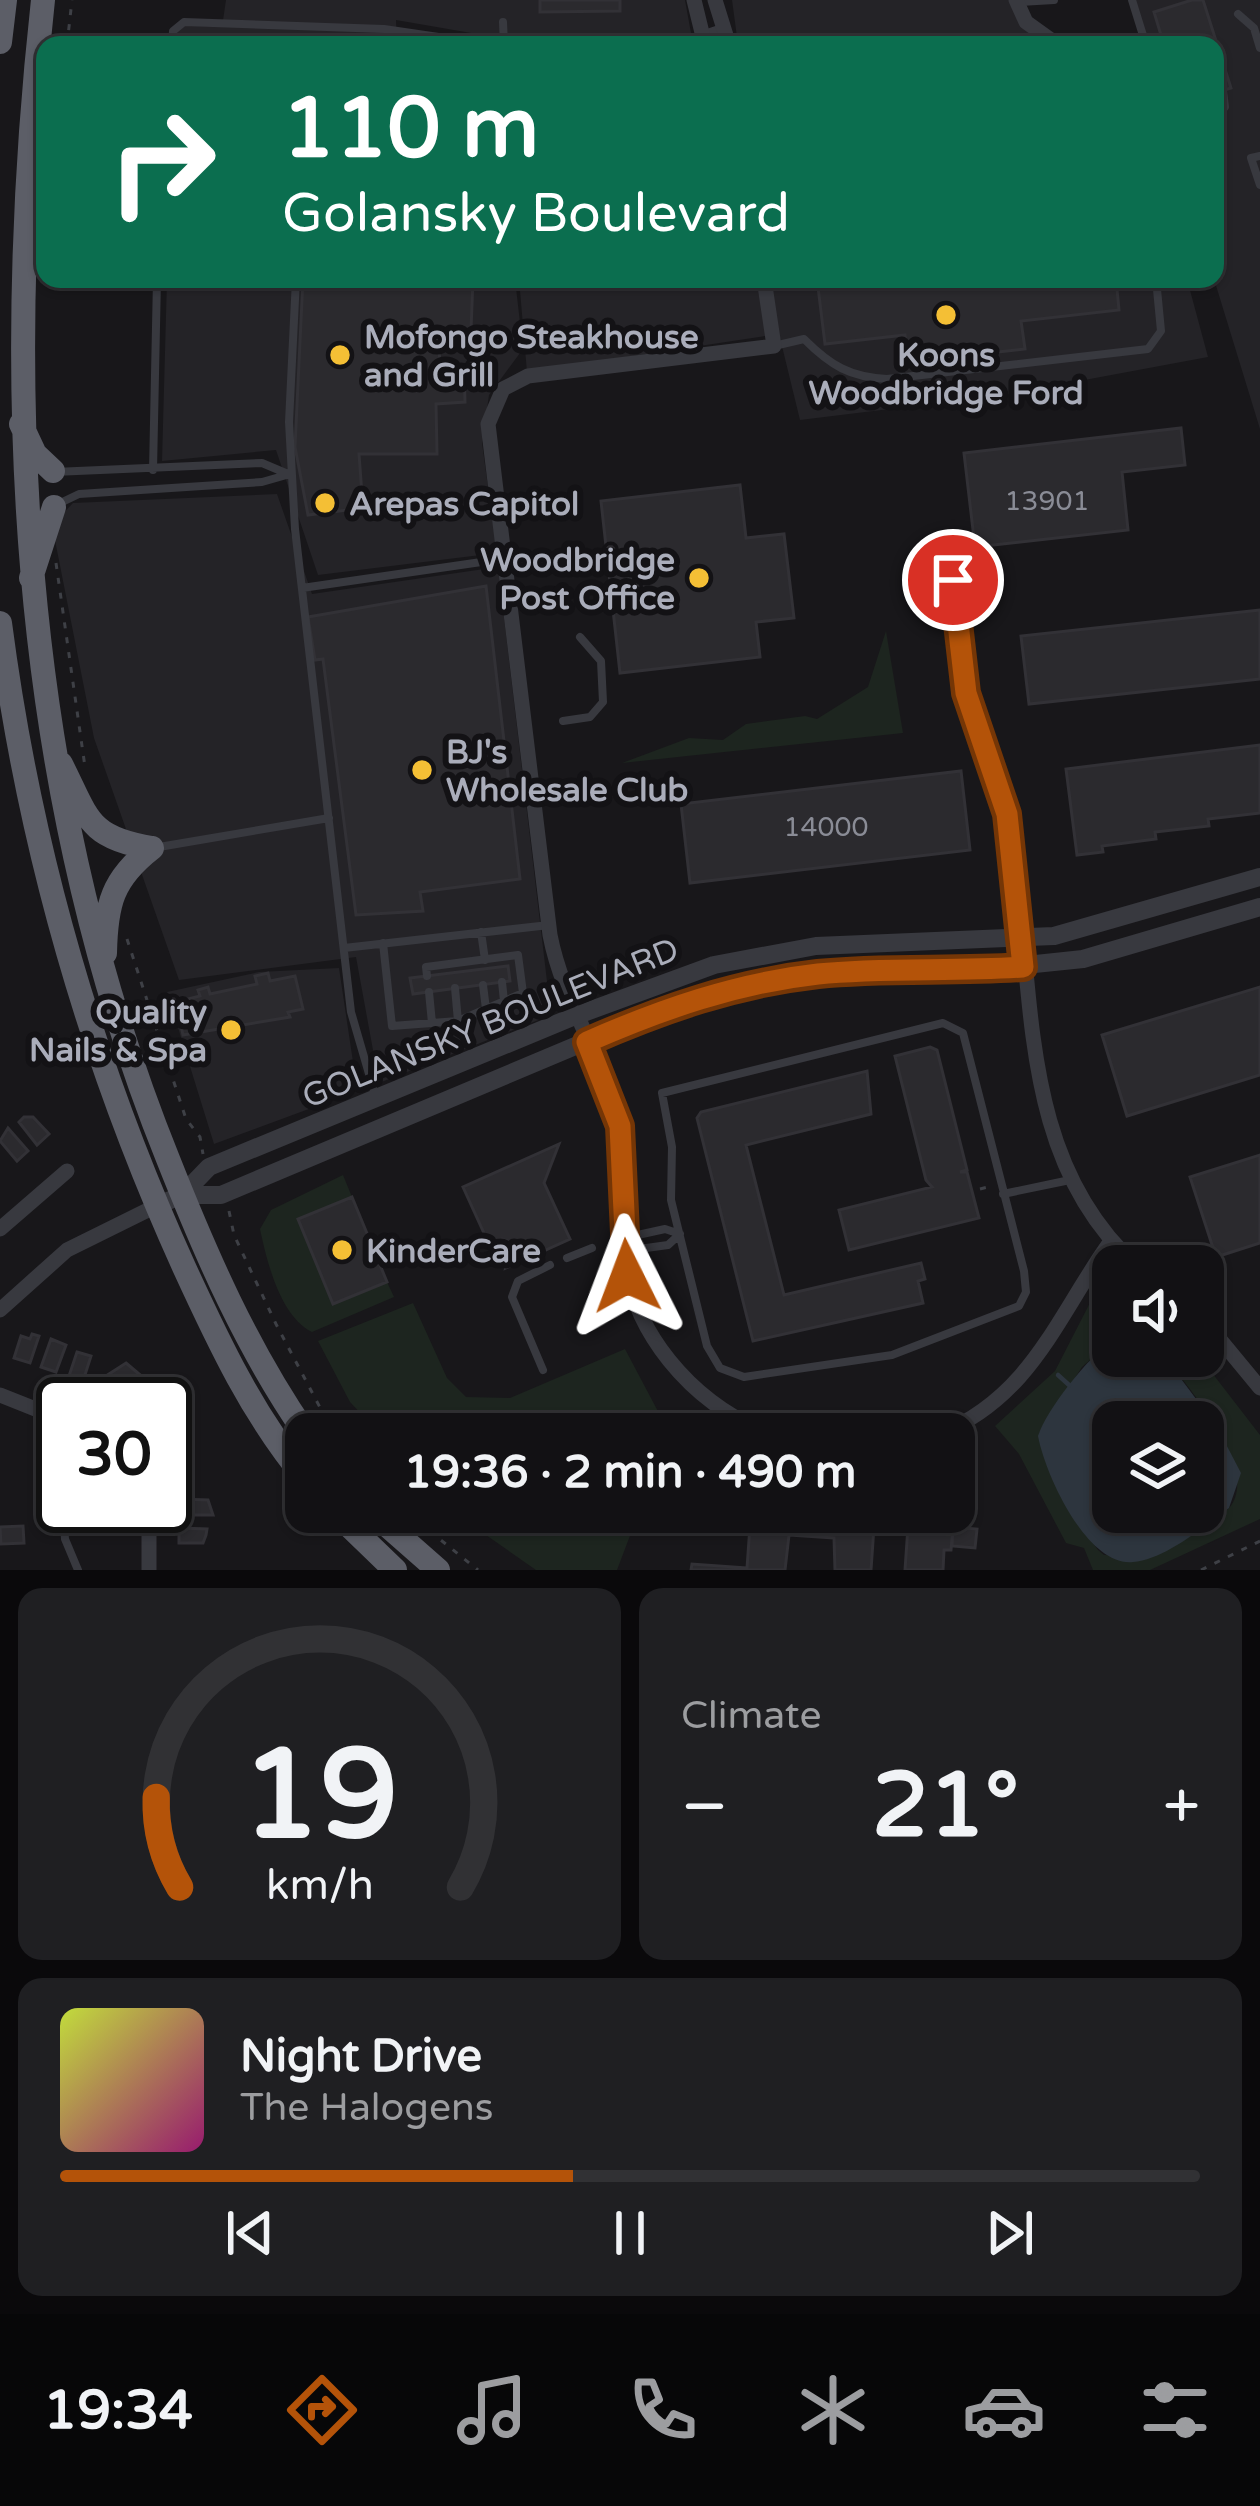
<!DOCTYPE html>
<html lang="en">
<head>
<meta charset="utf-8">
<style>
	:root { --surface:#121114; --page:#1f1f22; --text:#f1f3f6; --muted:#9c9da0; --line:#313134; --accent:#b45309 }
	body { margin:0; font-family:"Varela Round",sans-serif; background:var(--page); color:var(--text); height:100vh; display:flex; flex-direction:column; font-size:45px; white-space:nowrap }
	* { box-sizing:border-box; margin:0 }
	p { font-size:39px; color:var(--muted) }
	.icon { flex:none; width:66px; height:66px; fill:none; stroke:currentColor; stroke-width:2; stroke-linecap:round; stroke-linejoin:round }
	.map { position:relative; height:1570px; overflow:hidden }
	.details { display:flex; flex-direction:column; gap:18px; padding:18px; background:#0a090b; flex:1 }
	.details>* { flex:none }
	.guide { position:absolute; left:36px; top:36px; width:1188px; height:252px; border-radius:24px; box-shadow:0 3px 9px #0004,0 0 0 3px var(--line); background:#0b6e4f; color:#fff; overflow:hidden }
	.tools { position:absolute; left:1092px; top:1245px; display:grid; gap:24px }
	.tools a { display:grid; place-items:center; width:132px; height:132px; border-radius:24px; background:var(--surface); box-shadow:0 3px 9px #0004,0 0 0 3px var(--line); font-size:60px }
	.speed { position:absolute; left:36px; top:1377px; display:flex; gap:24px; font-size:60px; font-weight:700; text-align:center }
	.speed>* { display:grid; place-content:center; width:156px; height:156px; border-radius:50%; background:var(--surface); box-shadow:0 3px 9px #0004,0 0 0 3px var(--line); line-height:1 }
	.speed .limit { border:6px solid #111; border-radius:18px; background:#fff; color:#111 }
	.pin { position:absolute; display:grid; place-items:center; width:102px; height:102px; color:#fff; margin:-51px; border:6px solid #fff; border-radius:50%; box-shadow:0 3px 12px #0007 }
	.me { position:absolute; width:132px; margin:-66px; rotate:357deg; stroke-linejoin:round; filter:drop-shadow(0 0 9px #0008) }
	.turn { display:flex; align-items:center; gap:42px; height:252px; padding:0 48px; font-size:54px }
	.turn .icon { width:156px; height:156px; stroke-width:2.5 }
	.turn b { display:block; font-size:84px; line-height:102px }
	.big { font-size:90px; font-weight:800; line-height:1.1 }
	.details .tile { flex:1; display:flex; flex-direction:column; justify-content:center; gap:18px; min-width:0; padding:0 42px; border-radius:24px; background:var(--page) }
	.details .dial { align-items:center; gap:0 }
	.dial svg { height:312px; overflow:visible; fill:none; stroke:var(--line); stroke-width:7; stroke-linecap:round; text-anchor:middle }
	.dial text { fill:var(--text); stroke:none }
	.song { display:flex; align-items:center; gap:36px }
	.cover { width:144px; height:144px; border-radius:18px; background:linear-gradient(135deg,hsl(70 70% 55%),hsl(320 70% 35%)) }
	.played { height:12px; border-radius:6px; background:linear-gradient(90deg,var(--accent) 45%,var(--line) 45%) }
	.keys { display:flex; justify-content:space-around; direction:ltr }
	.heat { display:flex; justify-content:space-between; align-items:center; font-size:66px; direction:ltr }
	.details .tiles { flex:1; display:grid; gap:18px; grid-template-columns:1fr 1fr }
	.tile:last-child { grid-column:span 2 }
	.trip { position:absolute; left:285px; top:1413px; width:690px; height:120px; border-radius:24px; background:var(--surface); box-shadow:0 3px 9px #0004,0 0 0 3px var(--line); font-weight:800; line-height:120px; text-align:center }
	.menu { display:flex; height:192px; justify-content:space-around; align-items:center; background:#070708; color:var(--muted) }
	.menu .icon { width:84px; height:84px }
	.menu .on { color:var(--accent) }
	.menu b { font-size:54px; color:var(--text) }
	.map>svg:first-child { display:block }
</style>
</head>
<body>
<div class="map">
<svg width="1260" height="1570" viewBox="0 0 1260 1570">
	<rect width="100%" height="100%" fill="#18171a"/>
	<path fill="#242327" d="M 226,0 L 685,0 L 691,33 L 500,38 L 396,20 L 397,45 L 174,45 L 175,25 L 222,27 Z
		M 732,0 L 1009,0 L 1036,45 L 687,45 L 737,37 Z
		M 1130,0 L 1260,0 L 1260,429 L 1214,279 L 1215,45 L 1143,45 Z
		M 167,279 L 515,279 L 523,349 L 489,395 L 482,443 L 497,553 L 318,575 L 276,450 L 162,461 Z
		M 519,279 L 1187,279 L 1208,357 L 1004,395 L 800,420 L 779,334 L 527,372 Z
		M 277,494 L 312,594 L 498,567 L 551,1015 L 379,1083 L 356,957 L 179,980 L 94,738 L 52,525 L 73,503 Z
		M 339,968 L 356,1082 L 344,1096 L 214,1144 L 167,992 L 259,972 Z"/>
	<path fill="#1d251f" d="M 886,631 L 903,733 L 622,763 L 689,738 L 723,740 L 746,724 L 805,716 L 817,719 L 868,687 Z
		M 343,1175 L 352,1197 L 334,1303 L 387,1282 L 394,1297 L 312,1332 C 280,1316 267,1262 260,1229 L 271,1210 Z
		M 1113,1285 L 1113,1340 L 1082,1367 L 1039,1433 L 1067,1508 L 1098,1550 L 1104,1555 C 1156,1557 1155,1555 1198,1528 C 1209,1521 1221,1516 1230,1507 C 1260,1469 1188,1387 1164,1356 L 1199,1356 L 1260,1435 L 1260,1519 L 1150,1570 L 1093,1570 L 1084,1548 L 1066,1543 L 1019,1454 L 995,1426 L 1055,1371 L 1094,1295 Z
		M 413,1303 L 447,1378 L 466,1397 L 510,1398 L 625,1349 L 670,1434 L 380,1434 L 350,1402 L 318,1341 Z
		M 453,1512 L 639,1512 L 617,1570 L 536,1570 Z"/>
	<path fill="#2d353e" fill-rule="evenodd" d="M 1113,1340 L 1113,1356 L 1164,1356 L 1217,1427 L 1241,1473 L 1229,1508 C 1203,1527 1166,1559 1133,1562 C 1087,1567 1045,1474 1038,1436 C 1047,1409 1088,1357 1113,1340 ZM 1113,1422 L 1203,1422 L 1203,1512 L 1113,1512 Z"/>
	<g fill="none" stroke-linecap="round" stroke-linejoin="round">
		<path stroke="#2d353e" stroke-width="4.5" d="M 1058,1375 L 1069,1385"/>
	</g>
	<path fill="#2b2a2e" stroke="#323136" stroke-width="3" d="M 540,0 L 620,0 L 620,11 L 540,12 Z
		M 1192,0 L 1203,0 L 1231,88 L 1215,93 L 1215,45 L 1164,45 L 1154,12 Z
		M 303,279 L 473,279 L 471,330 L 438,330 L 440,366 L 464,368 L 465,402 L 436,404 L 437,454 L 359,454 L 363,508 L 308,515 L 295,447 Z
		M 817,279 L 1116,279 L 1119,310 L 1021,321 L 1025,349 L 908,362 L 905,335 L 825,344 Z
		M 1181,428 L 1185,465 L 1122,472 L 1128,530 L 975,547 L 964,453 Z
		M 740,485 L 746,538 L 784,534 L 794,618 L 756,622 L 760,657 L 620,673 L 601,501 Z
		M 486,586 L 520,879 L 420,892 L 423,911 L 356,915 L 323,659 L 315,660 L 308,617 Z
		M 1260,610 L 1260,679 L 1029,704 L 1021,636 Z
		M 1260,745 L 1260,813 L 1208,819 L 1209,826 L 1155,832 L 1156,839 L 1102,846 L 1103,852 L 1077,855 L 1066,769 Z
		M 961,771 L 970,850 L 690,883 L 681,804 Z
		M 508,966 L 510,981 L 413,994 L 410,978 Z
		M 268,973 L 270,981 L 295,976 L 303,1009 L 288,1012 L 290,1017 L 183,1035 L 176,1002 L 200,996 L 198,990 L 208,987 L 210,994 L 257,984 L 255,976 Z
		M 1260,987 L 1260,1075 L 1127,1116 L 1102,1035 Z
		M 930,1047 L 937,1050 L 967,1170 L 960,1172 L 967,1172 L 979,1218 L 849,1250 L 839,1210 L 932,1187 L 926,1180 L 895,1056 Z
		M 867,1071 L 871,1114 L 746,1145 L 784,1295 L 921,1263 L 925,1279 L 918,1281 L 923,1303 L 753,1341 L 697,1118 L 701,1112 Z
		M 24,1117 L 33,1117 L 49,1134 L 37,1145 L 19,1122 Z
		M 8,1128 L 28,1151 L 17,1161 L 0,1141 Z
		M 559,1144 L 544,1183 L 570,1239 L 506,1268 L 515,1244 L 502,1239 L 489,1244 L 463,1187 Z
		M 1260,1155 L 1260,1243 L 1216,1257 L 1190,1177 Z
		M 352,1197 L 387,1282 L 333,1304 L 298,1219 Z
		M 32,1334 L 39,1336 L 30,1363 L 14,1358 L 21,1336 L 30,1339 Z
		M 51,1339 L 66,1345 L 56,1372 L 41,1367 Z
		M 77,1352 L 91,1356 L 83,1381 L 69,1376 Z
		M 126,1363 L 139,1374 L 116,1390 L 106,1376 Z
		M 147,1383 L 155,1397 L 145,1404 L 126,1404 L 123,1399 Z
		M 183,1442 L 193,1454 L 173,1468 L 165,1455 Z
		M 179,1499 L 208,1500 L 213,1515 L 179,1515 Z
		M 751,1512 L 875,1512 L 871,1570 L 835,1570 L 834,1538 L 789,1535 L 785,1570 L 691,1570 L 692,1564 L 747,1568 Z
		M 909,1512 L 954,1513 L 951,1550 L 944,1550 L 943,1570 L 905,1570 Z
		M 23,1526 L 24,1543 L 1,1544 L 0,1527 Z
		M 953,1527 L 977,1529 L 975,1548 L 952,1546 Z
		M 179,1528 L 207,1529 L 206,1535 L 203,1543 L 179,1543 Z"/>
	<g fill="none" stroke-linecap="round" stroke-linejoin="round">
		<path stroke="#3e4046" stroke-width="3" stroke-dasharray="6 9" stroke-linecap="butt" d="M 67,45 L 72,0
			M 56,563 L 85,767
			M 127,939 L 186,1119 L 200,1137 L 203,1154
			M 980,1189 L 992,1186
			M 229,1211 L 234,1235 L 276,1324 L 334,1434
			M 406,1512 L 478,1570
			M 1201,1570 L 1260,1541"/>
		<path stroke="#38393f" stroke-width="8" d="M 1132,0 L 1146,45
			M 1020,2 L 1054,0
			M 1238,14 L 1254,28 L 1260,48
			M 503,22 L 504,45
			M 172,45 L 173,31 L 184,22 L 384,29 L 493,45
			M 563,45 L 677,43 L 722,28
			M 1215,119 L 1225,107 L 1223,91
			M 1260,156 L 1251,158 L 1260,185
			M 296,279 L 289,422 L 295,529 L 351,1012 L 376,1098
			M 774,346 L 804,339 C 831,366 850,377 887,379 L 1148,349 L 1161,331 L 1156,279
			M 153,470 L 157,279
			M 54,472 L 262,463 L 288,474
			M 56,505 L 79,494 L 262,482 L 290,474
			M 302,588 L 502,559
			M 563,721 L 590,717 L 603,702 L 601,661 L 580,637
			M 159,847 L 329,818
			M 481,932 L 485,960
			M 383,943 L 392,1026 L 458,1021 L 523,993 L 518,955 L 426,967 L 427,976
			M 344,948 L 549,925
			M 502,982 L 504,1001
			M 483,985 L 486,1009
			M 455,988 L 458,1021
			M 429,992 L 432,1023
			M 943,1023 L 963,1033 L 1024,1271 L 1026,1292 L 1019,1306 L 892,1355 L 744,1377 L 720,1368 L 707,1346 L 671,1200 L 672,1147 L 662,1093 Z
			M 1003,1194 L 1070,1180
			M 665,1229 L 680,1234 L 668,1245 L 639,1249 L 624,1238 Z
			M 567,1258 L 592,1248
			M 543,1370 L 512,1297 L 518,1281 L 550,1265
			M 57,1418 L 65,1539 L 78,1570"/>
		<path stroke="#38393f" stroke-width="15" d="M 694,0 L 705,45
			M 715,0 L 729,45
			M 1016,0 L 1026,22 L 1058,45
			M 764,279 L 774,346 L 528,376 L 503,389 L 488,424 L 550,935 C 563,1003 605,1059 620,1126 C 629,1166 622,1205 624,1246 C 628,1331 692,1403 769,1434
			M 953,580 C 958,626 960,673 972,716 C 982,752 1001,784 1008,820 C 1038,972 1010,1153 1137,1266
			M 0,1229 L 67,1171
			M 0,1310 L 67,1250 L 156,1206
			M 1203,1319 L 1260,1388
			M 0,1395 L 63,1420
			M 940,1434 C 1032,1396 1057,1316 1111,1241
			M 149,1570 L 149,1506"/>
		<path stroke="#38393f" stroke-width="18" d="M 182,1195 L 221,1195 L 661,1010 L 818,974 L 969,971 L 1083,959 L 1260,907
			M 156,1206 L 182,1195 L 209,1167 L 575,1016 L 714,965 L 816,946 L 1054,936 L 1260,877"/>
		<path stroke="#5c5e67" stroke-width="24" d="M 43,0 C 0,390 20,793 168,1159 C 206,1255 247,1349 306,1434
			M 0,42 L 5,0
			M 21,424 L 35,454 L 53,471
			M 31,578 L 54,507
			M 0,623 C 29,846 91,1062 184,1267 C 218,1341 253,1416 306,1479
			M 61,764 C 88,817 87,838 152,848
			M 105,953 C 106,904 112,879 152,848
			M 335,1512 L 395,1570
			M 372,1512 L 438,1570"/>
	</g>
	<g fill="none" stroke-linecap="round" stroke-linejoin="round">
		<defs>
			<path id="route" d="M 627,1276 L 620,1126 L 587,1042 C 662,1009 737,983 818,974 C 886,967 955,972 1023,967 L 1007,814 L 966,693 L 953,580"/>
		</defs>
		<use href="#route" stroke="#753606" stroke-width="30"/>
		<use href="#route" stroke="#b45309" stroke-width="21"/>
	</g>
	<g fill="#f4bf35" stroke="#131215" stroke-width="4.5">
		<circle cx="946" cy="315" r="12"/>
		<circle cx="340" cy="355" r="12"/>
		<circle cx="325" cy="503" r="12"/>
		<circle cx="699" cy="578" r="12"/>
		<circle cx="422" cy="770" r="12"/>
		<circle cx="231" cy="1030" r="12"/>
		<circle cx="342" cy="1250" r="12"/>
	</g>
	<g text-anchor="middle" stroke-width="12" stroke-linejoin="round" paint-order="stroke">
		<g font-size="27" fill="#8a8c96">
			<text x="1047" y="510">13901</text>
			<text x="826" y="836">14000</text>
		</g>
		<g font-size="33" font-weight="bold" fill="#aaadba" stroke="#131215" text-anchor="start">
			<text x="364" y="348">Mofongo Steakhouse<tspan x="364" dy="38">and Grill</tspan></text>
			<text x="946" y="366" text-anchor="middle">Koons<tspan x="946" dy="38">Woodbridge Ford</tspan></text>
			<text x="349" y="515">Arepas Capitol</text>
			<text x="675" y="571" text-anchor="end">Woodbridge<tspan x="675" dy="38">Post Office</tspan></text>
			<text x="446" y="763">BJ's<tspan x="446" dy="38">Wholesale Club</tspan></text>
			<text x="207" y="1023" text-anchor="end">Quality<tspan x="207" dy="38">Nails &amp; Spa</tspan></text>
			<text x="366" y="1262">KinderCare</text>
		</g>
		<g font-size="33" fill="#aaadba" stroke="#131215">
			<text transform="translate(490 1022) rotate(-22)" y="12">GOLANSKY BOULEVARD</text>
		</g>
	</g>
</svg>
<div class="tools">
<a><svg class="icon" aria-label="sound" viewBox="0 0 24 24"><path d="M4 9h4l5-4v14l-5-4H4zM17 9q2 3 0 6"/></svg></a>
<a><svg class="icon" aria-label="layers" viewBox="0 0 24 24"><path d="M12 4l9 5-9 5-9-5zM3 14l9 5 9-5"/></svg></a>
</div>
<div class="speed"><div class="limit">30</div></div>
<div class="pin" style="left:953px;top:580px;background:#d93025"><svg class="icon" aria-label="arrive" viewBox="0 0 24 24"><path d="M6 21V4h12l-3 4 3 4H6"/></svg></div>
<svg class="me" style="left:627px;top:1276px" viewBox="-20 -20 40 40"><path d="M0-17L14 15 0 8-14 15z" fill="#b45309" stroke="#fff" stroke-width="4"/></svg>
<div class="trip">19:36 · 2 min · 490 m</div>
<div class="guide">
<div class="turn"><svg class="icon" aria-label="right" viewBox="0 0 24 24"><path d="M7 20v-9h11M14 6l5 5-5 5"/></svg><div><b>110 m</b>Golansky Boulevard</div></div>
</div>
</div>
<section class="details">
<div class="tiles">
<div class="tile dial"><svg viewBox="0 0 100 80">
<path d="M14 69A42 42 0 1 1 86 69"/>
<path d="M14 69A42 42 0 0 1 8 46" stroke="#b45309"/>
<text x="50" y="56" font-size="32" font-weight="700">19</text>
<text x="50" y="72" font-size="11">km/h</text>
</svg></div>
<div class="tile"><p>Climate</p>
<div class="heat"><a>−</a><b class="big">21°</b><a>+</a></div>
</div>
<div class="tile">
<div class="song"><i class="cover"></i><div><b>Night Drive</b><p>The Halogens</p></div></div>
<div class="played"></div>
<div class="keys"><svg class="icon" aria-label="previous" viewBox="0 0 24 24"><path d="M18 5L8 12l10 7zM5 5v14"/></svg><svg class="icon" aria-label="pause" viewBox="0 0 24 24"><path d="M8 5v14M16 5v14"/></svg><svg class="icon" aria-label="next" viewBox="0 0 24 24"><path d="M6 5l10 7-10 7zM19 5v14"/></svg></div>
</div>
</div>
</section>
<nav class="menu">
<b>19:34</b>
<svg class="icon on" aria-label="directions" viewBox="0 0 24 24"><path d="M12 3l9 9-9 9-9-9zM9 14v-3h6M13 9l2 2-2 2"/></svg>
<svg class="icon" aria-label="music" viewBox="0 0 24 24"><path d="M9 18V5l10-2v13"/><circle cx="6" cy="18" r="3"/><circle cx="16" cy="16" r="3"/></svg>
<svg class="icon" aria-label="phone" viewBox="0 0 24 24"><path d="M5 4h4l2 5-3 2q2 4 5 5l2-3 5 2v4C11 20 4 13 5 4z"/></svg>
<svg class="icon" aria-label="climate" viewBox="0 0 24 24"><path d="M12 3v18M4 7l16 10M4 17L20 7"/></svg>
<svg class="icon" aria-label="car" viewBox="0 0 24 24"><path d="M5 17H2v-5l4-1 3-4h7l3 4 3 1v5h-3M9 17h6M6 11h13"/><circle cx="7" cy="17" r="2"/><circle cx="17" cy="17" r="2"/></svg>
<svg class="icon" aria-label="filters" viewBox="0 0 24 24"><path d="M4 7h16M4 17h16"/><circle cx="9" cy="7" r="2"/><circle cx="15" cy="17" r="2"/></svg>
</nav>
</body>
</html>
